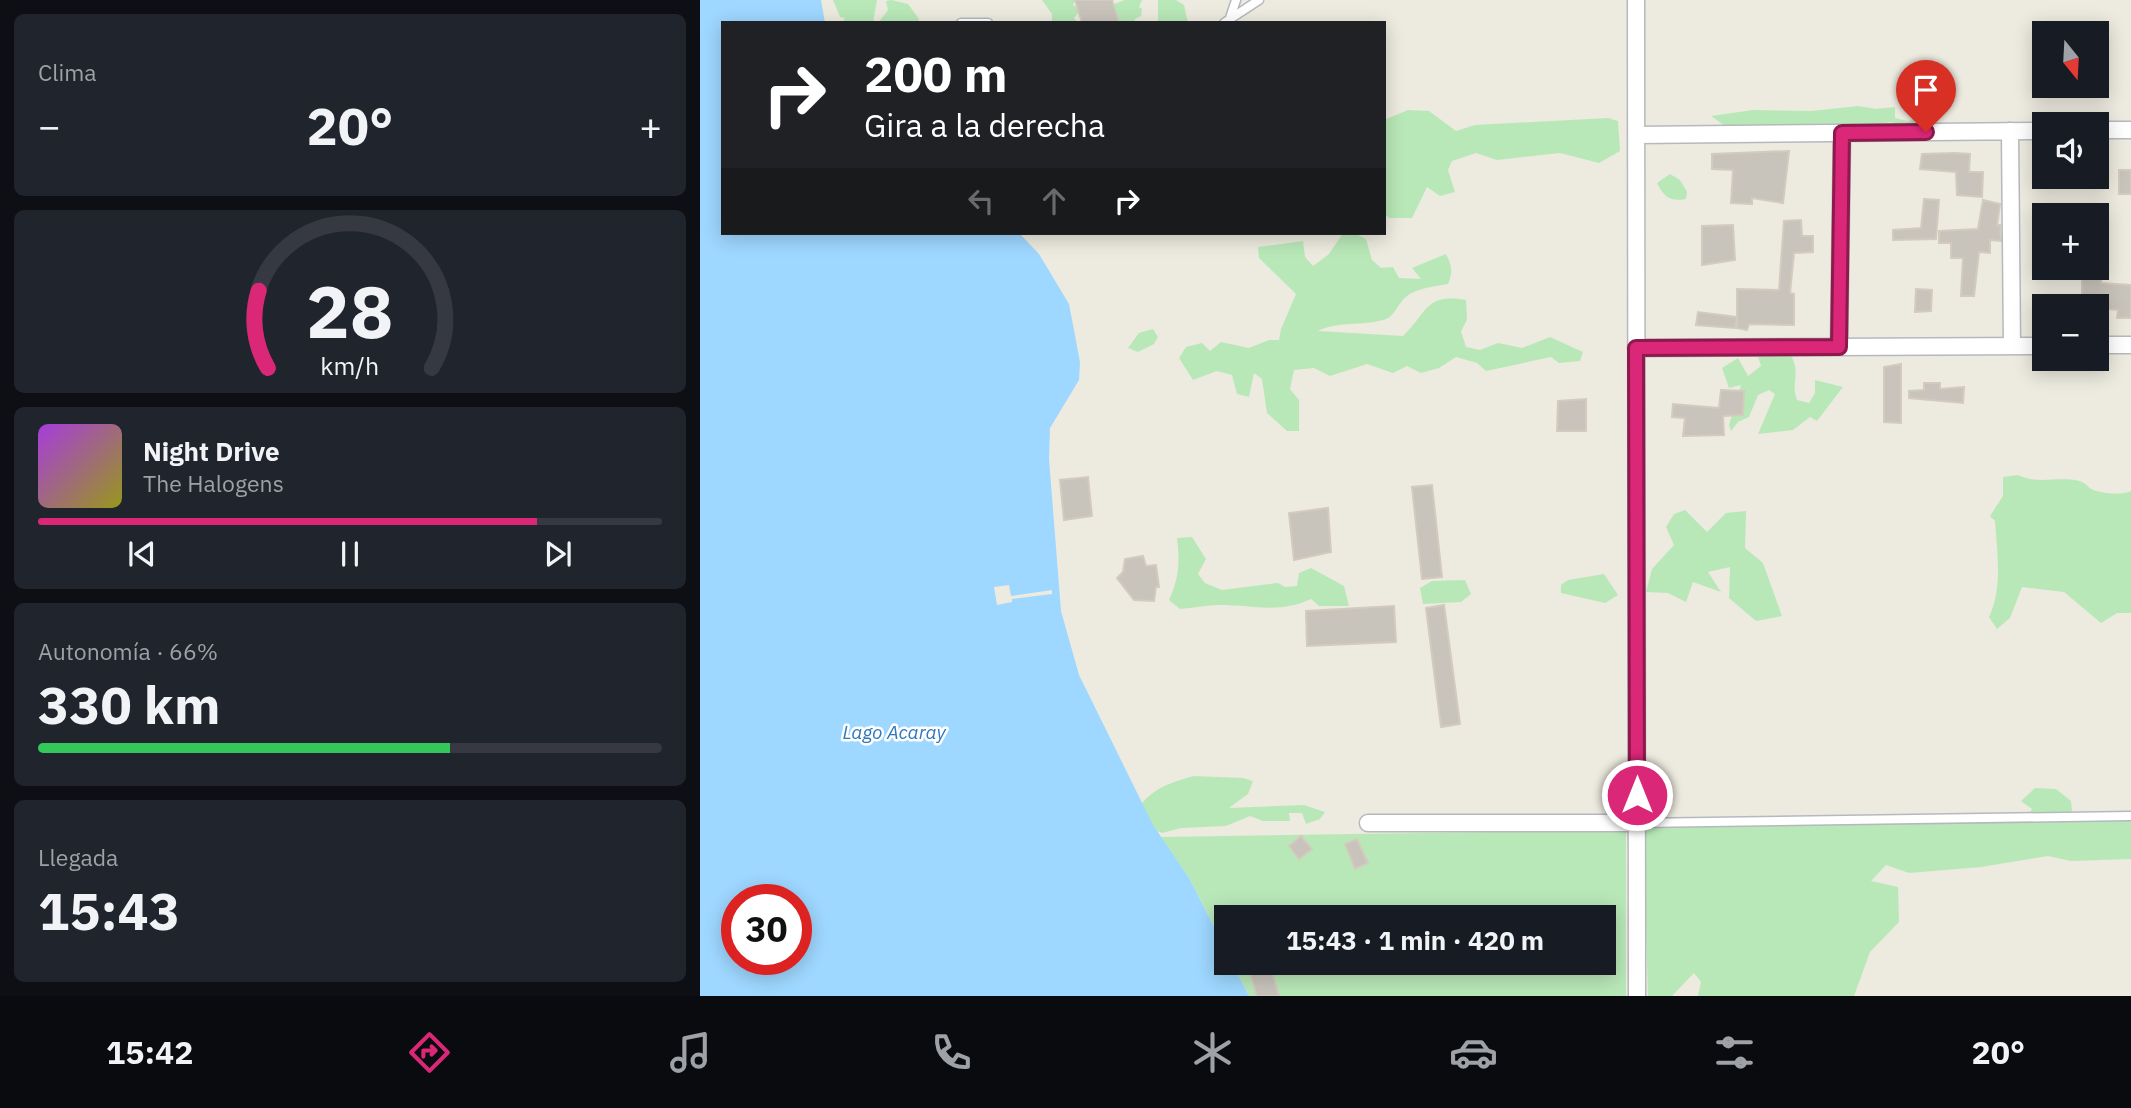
<!DOCTYPE html>
<html lang="es">
<head>
<meta charset="utf-8">
<style>
	:root { --surface:#171b24; --page:#20242c; --text:#f1f3f6; --muted:#9ea1a6; --line:#363941; --accent:#db2777 }
	body { margin:0; font-family:"IBM Plex Sans",sans-serif; background:var(--page); color:var(--text); height:100vh; display:flex; flex-direction:column; font-size:26px; white-space:nowrap }
	* { box-sizing:border-box; margin:0 }
	p { font-size:23px; color:var(--muted) }
	.icon { flex:none; width:38px; height:38px; fill:none; stroke:currentColor; stroke-width:2; stroke-linecap:round; stroke-linejoin:round }
	.map { position:relative; flex:1; overflow:hidden }
	.drawer { display:flex; flex-direction:column; gap:14px; padding:14px; background:#0d0f14; width:700px }
	.drawer>* { flex:none }
	.top-card { position:absolute; left:21px; top:21px; width:665px; height:214px; border-radius:0px; box-shadow:0 4px 18px #0003; background:#202124; color:#fff; overflow:hidden }
	.needle { width:46px; rotate:162deg }
	.controls { position:absolute; left:1332px; top:21px; display:grid; gap:14px }
	.controls a { display:grid; place-items:center; width:77px; height:77px; border-radius:0px; background:var(--surface); box-shadow:0 4px 18px #0003; font-size:35px }
	.speed { position:absolute; left:21px; top:884px; display:flex; gap:14px; font-size:35px; font-weight:700; text-align:center }
	.speed>* { display:grid; place-content:center; width:91px; height:91px; border-radius:50%; background:var(--surface); box-shadow:0 4px 18px #0003; line-height:1 }
	.speed .limit { border:10px solid #d22; background:#fff; color:#111 }
	.pin { position:absolute; display:grid; place-items:center; width:60px; height:60px; color:#fff; margin:-72px -30px; border-radius:50% 50% 50% 0; rotate:-45deg; box-shadow:0 0 7px #0007 }
	.pin .icon { rotate:45deg }
	.me { position:absolute; width:77px; margin:-38px; rotate:0deg; stroke-linejoin:round; filter:drop-shadow(0 0 5px #0008) }
	.turn { display:flex; align-items:center; gap:24px; height:147px; padding:0 28px; font-size:32px }
	.turn .icon { width:91px; height:91px; stroke-width:2.5 }
	.turn b { display:block; font-size:49px; line-height:60px }
	.lanes { display:flex; align-items:center; height:66px; padding:0 28px; background:#0003; justify-content:center; gap:35px; direction:ltr }
	.lanes .off { opacity:.35 }
	.big { font-size:52px; font-weight:700; line-height:1.1 }
	.drawer .card { flex:1; display:flex; flex-direction:column; justify-content:center; gap:10px; min-width:0; padding:0 24px; border-radius:10px; background:var(--page) }
	.drawer .dial { align-items:center; gap:0 }
	.dial svg { height:182px; overflow:visible; fill:none; stroke:var(--line); stroke-width:7; stroke-linecap:round; text-anchor:middle }
	.dial text { fill:var(--text); stroke:none }
	.song { display:flex; align-items:center; gap:21px }
	.cover { width:84px; height:84px; border-radius:10px; background:linear-gradient(135deg,hsl(280 70% 55%),hsl(60 70% 35%)) }
	.played { height:7px; border-radius:4px; background:linear-gradient(90deg,var(--accent) 80%,var(--line) 80%) }
	.keys { display:flex; justify-content:space-around; direction:ltr }
	.heat { display:flex; justify-content:space-between; align-items:center; font-size:38px; direction:ltr }
	.charge { height:10px; border-radius:5px; background:linear-gradient(90deg,#34c759 66%,var(--line) 0) }
	.trip { position:absolute; left:514px; top:905px; width:402px; height:70px; border-radius:0px; background:var(--surface); box-shadow:0 4px 18px #0003; font-weight:700; line-height:70px; text-align:center }
	.menu { display:flex; height:112px; justify-content:space-around; align-items:center; background:#090b0e; color:var(--muted) }
	.menu .icon { width:49px; height:49px }
	.menu .selected { color:var(--accent) }
	.menu b { font-size:32px; color:var(--text) }
	main { display:flex; flex:1; min-height:0 }
	.map>svg:first-child { display:block }
</style>
</head>
<body>
<main>
<section class="drawer">
<div class="card"><p>Clima</p>
<div class="heat"><a>−</a><b class="big">20°</b><a>+</a></div>
</div>
<div class="card dial"><svg viewBox="0 0 100 80">
<path d="M14 69A42 42 0 1 1 86 69"/>
<path d="M14 69A42 42 0 0 1 10 35" stroke="#db2777"/>
<text x="50" y="56" font-size="32" font-weight="700">28</text>
<text x="50" y="72" font-size="11">km/h</text>
</svg></div>
<div class="card">
<div class="song"><i class="cover"></i><div><b>Night Drive</b><p>The Halogens</p></div></div>
<div class="played"></div>
<div class="keys"><svg class="icon" aria-label="previous" viewBox="0 0 24 24"><path d="M18 5L8 12l10 7zM5 5v14"/></svg><svg class="icon" aria-label="pause" viewBox="0 0 24 24"><path d="M8 5v14M16 5v14"/></svg><svg class="icon" aria-label="next" viewBox="0 0 24 24"><path d="M6 5l10 7-10 7zM19 5v14"/></svg></div>
</div>
<div class="card"><p>Autonomía · 66%</p><b class="big">330 km</b><div class="charge"></div></div>
<div class="card"><p>Llegada</p><b class="big">15:43</b></div>
</section>
<div class="map">
<svg width="1431" height="996" viewBox="0 0 1431 996">
	<rect width="100%" height="100%" fill="#edeadf"/>
	<path fill="#b9e8b8" d="M 133,0 L 177,0 L 173,23 L 142,23 L 145,18 L 140,17 Z
		M 191,0 L 208,4 L 219,19 L 217,23 L 178,23 L 188,10 L 186,1 Z
		M 342,0 L 375,0 L 373,5 L 381,10 L 374,18 L 378,23 L 352,23 L 352,14 Z
		M 425,0 L 442,0 L 439,7 L 442,9 L 441,16 L 435,19 L 434,23 L 379,23 L 382,16 Z
		M 458,0 L 476,0 L 484,5 L 488,23 L 458,23 Z
		M 1235,99 L 1242,104 L 1232,119 L 1203,125 L 1191,122 L 1155,127 L 1043,129 L 1025,126 L 1011,116 L 1053,110 L 1112,111 L 1158,106 L 1176,109 L 1195,107 L 1195,118 L 1208,121 L 1223,116 L 1223,100 Z
		M 708,110 L 729,111 L 756,131 L 775,125 L 908,118 L 918,121 L 920,151 L 899,163 L 860,153 L 797,160 L 776,153 L 752,161 L 748,170 L 755,192 L 740,196 L 727,187 L 712,218 L 689,218 L 684,214 L 684,120 Z
		M 970,174 L 980,180 L 987,192 L 986,199 C 970,202 964,197 957,183 Z
		M 643,233 L 654,233 L 666,239 L 672,260 L 681,268 L 693,267 L 699,278 L 721,279 L 712,268 L 746,254 C 752,266 753,271 748,284 C 733,287 712,288 702,301 C 695,309 694,317 683,320 C 662,326 637,321 618,331 L 703,336 C 728,312 725,293 766,300 L 767,320 L 761,331 L 766,347 L 780,350 L 798,343 L 822,348 L 850,337 L 883,352 L 880,361 L 859,363 L 851,357 L 786,371 L 777,363 L 756,357 L 739,368 L 721,373 L 707,366 L 693,373 L 667,364 L 630,376 L 614,368 L 594,370 L 590,389 L 599,400 L 599,431 L 587,431 L 567,413 L 562,379 L 554,373 L 549,397 L 537,394 L 532,375 L 517,371 L 493,380 L 479,358 L 486,347 L 502,343 L 510,351 L 521,342 L 549,348 L 569,340 L 579,340 L 581,329 L 596,294 L 559,258 L 558,247 L 603,241 L 605,257 L 613,266 L 629,254 Z
		M 453,329 L 458,337 L 454,344 L 438,352 L 428,348 L 439,333 Z
		M 1060,351 L 1090,354 C 1102,374 1090,382 1097,400 L 1109,403 L 1115,393 L 1115,380 L 1143,387 L 1117,421 L 1110,417 L 1093,430 L 1058,434 L 1075,394 L 1069,390 L 1058,395 L 1049,417 L 1038,422 L 1031,431 L 1029,425 L 1041,385 L 1029,388 L 1022,368 L 1038,358 L 1048,376 L 1061,366 L 1058,357 Z
		M 1318,475 C 1337,485 1358,476 1379,481 C 1385,482 1387,487 1393,490 C 1402,493 1422,496 1431,491 L 1431,613 L 1417,613 L 1401,623 L 1364,592 L 1322,587 L 1310,618 L 1297,629 L 1289,617 C 1303,588 1297,552 1295,521 L 1290,516 L 1303,496 L 1303,477 Z
		M 985,510 L 1007,532 L 1026,513 L 1046,511 L 1045,548 L 1063,563 L 1082,616 L 1056,621 L 1029,598 L 1030,567 L 1008,572 L 1021,592 L 993,582 L 986,602 L 968,593 L 946,592 L 952,569 L 974,545 L 966,527 L 974,514 Z
		M 492,537 L 506,559 L 498,574 L 505,583 L 522,590 L 578,583 L 585,587 L 597,586 L 599,573 L 611,568 L 644,586 L 649,606 L 619,606 L 611,599 C 579,614 553,605 519,605 C 506,605 493,608 480,609 L 469,600 C 479,578 480,562 477,538 Z
		M 904,574 L 918,595 L 905,603 L 861,593 L 861,585 L 868,580 Z
		M 765,580 L 771,594 L 761,602 L 723,604 L 720,588 L 732,581 Z
		M 494,776 L 543,778 L 553,781 L 548,794 L 529,808 L 604,805 L 625,812 L 620,819 L 606,824 L 602,813 L 589,813 L 590,821 L 563,821 L 550,816 L 526,826 L 481,828 L 462,833 L 448,828 L 438,808 C 454,787 470,783 494,776 Z
		M 1335,788 L 1356,789 L 1371,801 L 1372,812 L 1359,819 L 1431,819 L 1431,859 L 1371,861 L 1348,856 L 1281,867 L 1209,873 L 1186,865 L 1171,881 L 1198,887 L 1199,922 L 1170,952 L 1154,996 L 998,996 L 1001,982 L 994,973 L 972,996 L 948,996 L 943,828 L 1352,820 L 1329,814 L 1332,809 L 1321,801 Z
		M 926,830 L 926,996 L 549,996 L 532,963 L 905,962 L 905,917 L 527,917 L 527,952 L 489,878 L 460,837 Z"/>
	<path fill="#9ed7ff" fill-rule="evenodd" d="M 0,0 L 121,0 L 125,23 L 23,23 L 23,233 L 319,233 L 339,254 L 369,304 L 380,362 L 379,380 L 350,428 L 349,459 L 361,611 L 379,675 L 453,825 L 489,878 L 527,952 L 527,962 L 532,963 L 549,996 L 0,996 ZM 37,900 L 96,900 L 96,959 L 37,959 Z"/>
	<path fill="#edeadf" d="M 309,585 L 311,596 L 352,590 L 352,594 L 312,599 L 312,602 L 297,605 L 294,587 Z"/>
	<path fill="#c8c4bc" stroke="#d3cbbd" stroke-width="2" d="M 375,0 L 412,0 L 419,23 L 382,23 Z
		M 1089,151 L 1083,203 L 1052,198 L 1052,204 L 1031,203 L 1033,170 L 1012,169 L 1012,154 Z
		M 1255,153 L 1270,154 L 1269,172 L 1283,172 L 1282,197 L 1257,195 L 1256,172 L 1220,169 L 1222,154 Z
		M 1419,170 L 1431,170 L 1431,194 L 1419,194 Z
		M 1224,199 L 1239,200 L 1236,239 L 1193,240 L 1193,230 L 1221,228 Z
		M 1283,200 L 1300,204 L 1297,225 L 1300,225 L 1301,241 L 1290,240 L 1290,253 L 1279,252 L 1274,296 L 1261,296 L 1263,258 L 1251,258 L 1251,243 L 1239,243 L 1239,231 L 1278,229 Z
		M 1101,220 L 1102,236 L 1113,236 L 1113,252 L 1094,253 L 1090,293 L 1094,294 L 1094,325 L 1049,324 L 1047,330 L 1037,328 L 1037,318 L 1035,328 L 996,325 L 998,312 L 1037,317 L 1037,289 L 1079,290 L 1084,221 Z
		M 1033,225 L 1035,260 L 1002,265 L 1002,226 Z
		M 1386,268 L 1402,268 L 1401,283 L 1431,285 L 1431,318 L 1417,318 L 1418,310 L 1382,306 L 1382,279 L 1385,279 Z
		M 1216,289 L 1232,290 L 1231,311 L 1215,312 Z
		M 1201,364 L 1201,423 L 1184,422 L 1184,367 Z
		M 1224,383 L 1240,383 L 1240,389 L 1264,387 L 1263,403 L 1209,398 L 1209,391 L 1224,390 Z
		M 1021,390 L 1044,391 L 1043,415 L 1023,416 L 1024,435 L 983,436 L 985,418 L 972,417 L 973,404 L 1019,408 Z
		M 886,399 L 886,431 L 857,431 L 858,401 Z
		M 388,477 L 392,516 L 364,520 L 360,480 Z
		M 732,485 L 742,577 L 722,579 L 712,487 Z
		M 628,508 L 631,552 L 594,560 L 589,513 Z
		M 443,556 L 446,566 L 456,565 L 459,587 L 456,587 L 454,601 L 434,600 L 417,578 L 423,572 L 425,559 Z
		M 744,605 L 760,724 L 741,727 L 726,608 Z
		M 694,606 L 696,642 L 607,646 L 606,611 Z
		M 601,836 L 612,849 L 599,859 L 589,846 Z
		M 657,839 L 668,863 L 655,869 L 645,844 Z
		M 547,962 L 569,962 L 579,996 L 557,996 Z"/>
	<g fill="none" stroke-linecap="round" stroke-linejoin="round">
		<defs>
			<path id="lane" d="M 530,18 L 536,0
				M 261,23 L 288,23
				M 524,23 L 559,0
				M 937,823 L 1431,816"/>
			<path id="street" d="M 936,0 L 937,996
				M 1396,130 L 1431,130
				M 1310,131 L 1312,346
				M 936,135 L 1344,131
				M 1396,345 L 1431,345
				M 1139,347 L 1142,133
				M 936,348 L 1344,346
				M 668,823 L 937,823"/>
		</defs>
		<use href="#lane" stroke="#b5b9be" stroke-width="11"/>
		<use href="#street" stroke="#b5b9be" stroke-width="19"/>
		<use href="#lane" stroke="#fff" stroke-width="8"/>
		<use href="#street" stroke="#fff" stroke-width="16"/>
	</g>
	<g fill="none" stroke-linecap="round" stroke-linejoin="round">
		<defs>
			<path id="route" d="M 937,795 L 936,348 L 1139,347 L 1142,133 L 1226,132"/>
		</defs>
		<use href="#route" stroke="#8e194d" stroke-width="18"/>
		<use href="#route" stroke="#db2777" stroke-width="12"/>
	</g>
	<g text-anchor="middle" stroke-width="5" stroke-linejoin="round" paint-order="stroke">
		<g font-size="19" font-style="italic" fill="#3077bb" stroke="#fff">
			<text x="194" y="739">Lago Acaray</text>
		</g>
	</g>
</svg>
<div class="controls">
<a><svg class="needle" viewBox="-14 -14 28 28"><path d="M0-13l5 13h-10z" fill="#e53935"/><path d="M0 13l5-13h-10z" fill="#9ea1a6"/></svg></a>
<a><svg class="icon" aria-label="sound" viewBox="0 0 24 24"><path d="M4 9h4l5-4v14l-5-4H4zM17 9q2 3 0 6"/></svg></a>
<a>+</a>
<a>−</a>
</div>
<div class="speed"><div class="limit">30</div></div>
<div class="pin" style="left:1226px;top:132px;background:#d93025"><svg class="icon" aria-label="arrive" viewBox="0 0 24 24"><path d="M6 21V4h12l-3 4 3 4H6"/></svg></div>
<svg class="me" style="left:937px;top:795px" viewBox="-20 -20 40 40"><circle r="17" fill="#db2777" stroke="#fff" stroke-width="3"/><path d="M0-11L8 9 0 5-8 9z" fill="#fff"/></svg>
<div class="trip">15:43 · 1 min · 420 m</div>
<div class="top-card">
<div class="turn"><svg class="icon" aria-label="right" viewBox="0 0 24 24"><path d="M7 20v-9h11M14 6l5 5-5 5"/></svg><div><b>200 m</b>Gira a la derecha</div></div>
<div class="lanes"><svg class="icon off" aria-label="left" viewBox="0 0 24 24"><path d="M17 20v-9H6M10 6l-5 5 5 5"/></svg><svg class="icon off" aria-label="ahead" viewBox="0 0 24 24"><path d="M12 20V5M6 11l6-6 6 6"/></svg><svg class="icon" aria-label="right" viewBox="0 0 24 24"><path d="M7 20v-9h11M14 6l5 5-5 5"/></svg></div>
</div>
</div>
</main>
<nav class="menu">
<b>15:42</b>
<svg class="icon selected" aria-label="directions" viewBox="0 0 24 24"><path d="M12 3l9 9-9 9-9-9zM9 14v-3h6M13 9l2 2-2 2"/></svg>
<svg class="icon" aria-label="music" viewBox="0 0 24 24"><path d="M9 18V5l10-2v13"/><circle cx="6" cy="18" r="3"/><circle cx="16" cy="16" r="3"/></svg>
<svg class="icon" aria-label="phone" viewBox="0 0 24 24"><path d="M5 4h4l2 5-3 2q2 4 5 5l2-3 5 2v4C11 20 4 13 5 4z"/></svg>
<svg class="icon" aria-label="climate" viewBox="0 0 24 24"><path d="M12 3v18M4 7l16 10M4 17L20 7"/></svg>
<svg class="icon" aria-label="car" viewBox="0 0 24 24"><path d="M5 17H2v-5l4-1 3-4h7l3 4 3 1v5h-3M9 17h6M6 11h13"/><circle cx="7" cy="17" r="2"/><circle cx="17" cy="17" r="2"/></svg>
<svg class="icon" aria-label="filters" viewBox="0 0 24 24"><path d="M4 7h16M4 17h16"/><circle cx="9" cy="7" r="2"/><circle cx="15" cy="17" r="2"/></svg>
<b>20°</b>
</nav>
</body>
</html>
